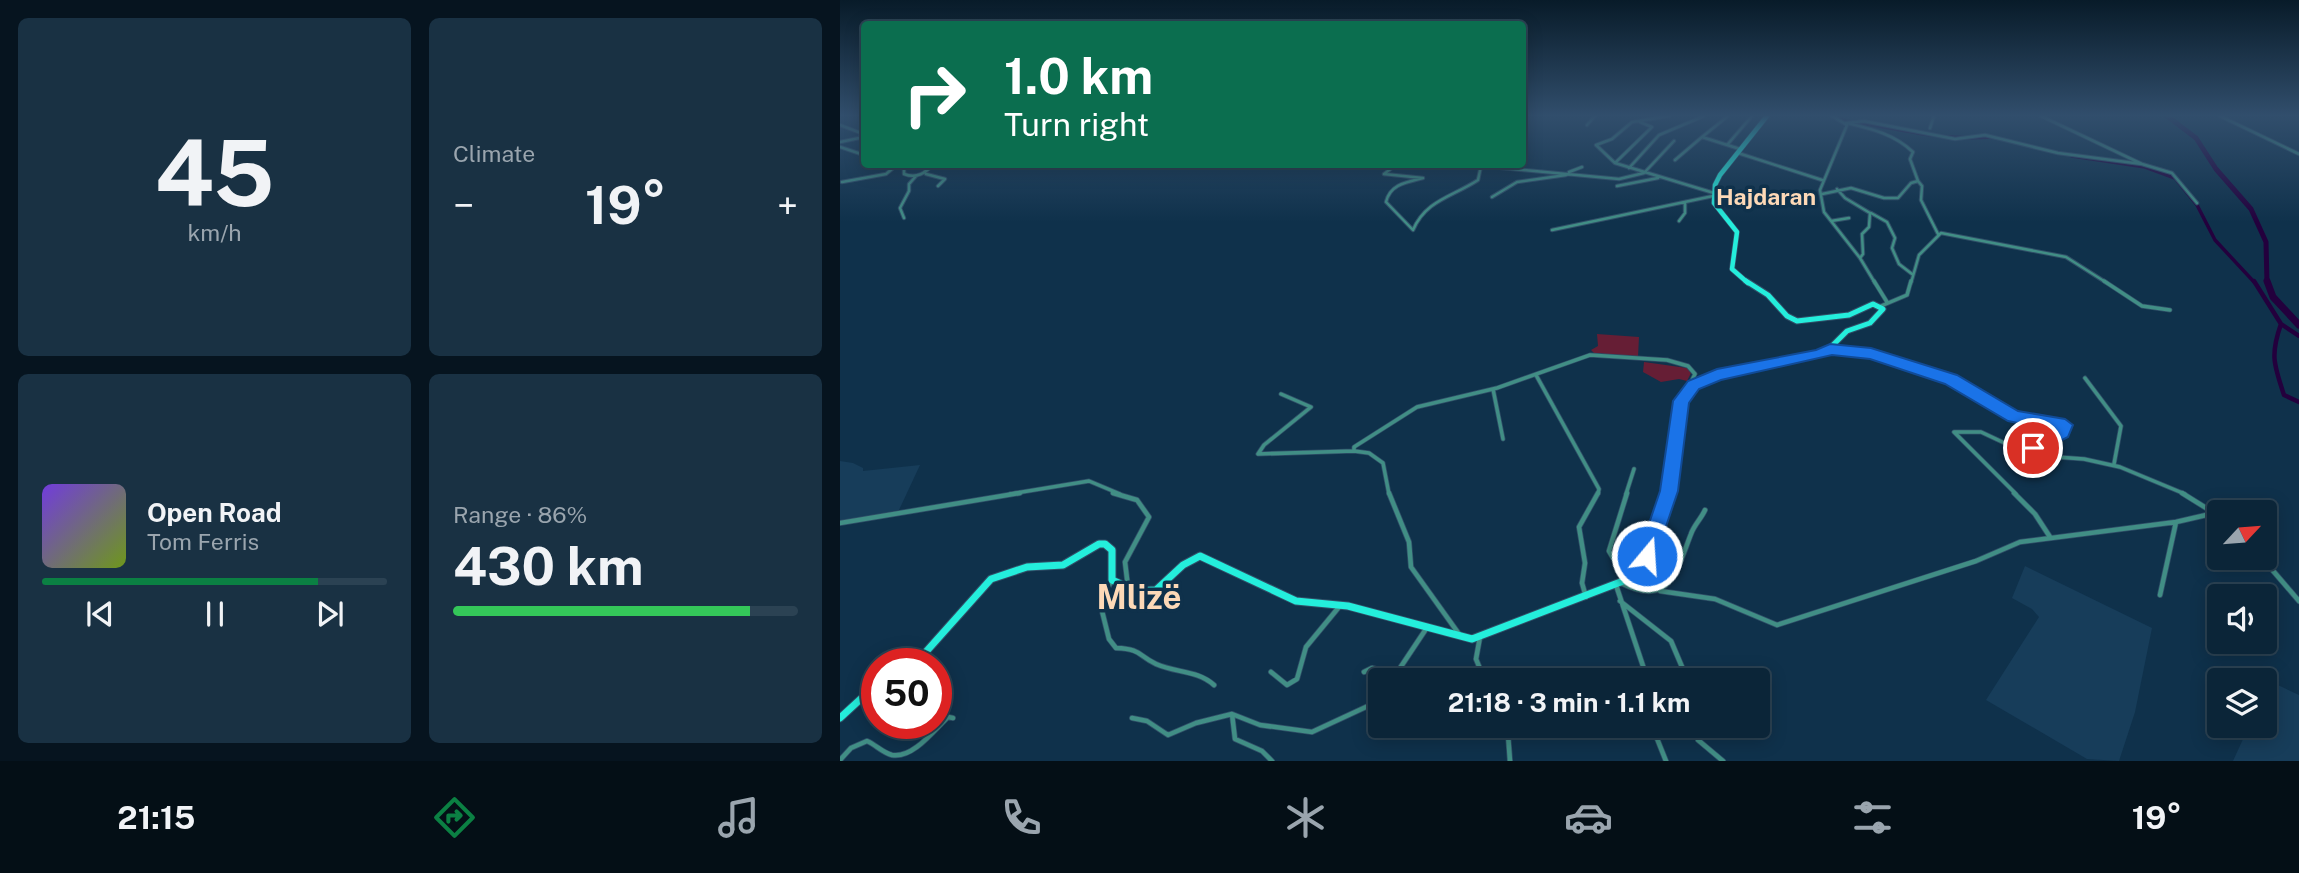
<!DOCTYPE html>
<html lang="en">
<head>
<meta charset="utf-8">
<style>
	:root { --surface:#0b2538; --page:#193143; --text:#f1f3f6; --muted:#9aa5ae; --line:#2b4253; --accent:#0b8043 }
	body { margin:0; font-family:"Public Sans",sans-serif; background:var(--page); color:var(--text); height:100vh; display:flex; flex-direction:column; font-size:26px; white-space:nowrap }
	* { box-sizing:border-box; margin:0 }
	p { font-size:23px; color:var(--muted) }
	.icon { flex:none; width:38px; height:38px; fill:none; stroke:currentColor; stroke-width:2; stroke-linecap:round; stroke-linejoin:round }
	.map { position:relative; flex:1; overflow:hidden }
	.sheet { display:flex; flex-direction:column; gap:18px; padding:18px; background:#06141f; width:840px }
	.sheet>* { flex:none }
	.hud { position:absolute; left:21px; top:21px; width:665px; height:147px; border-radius:7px; box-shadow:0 4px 18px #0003,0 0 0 2px var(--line); background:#0b6e4f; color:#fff; overflow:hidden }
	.needle { width:46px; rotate:64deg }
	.controls { position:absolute; left:1367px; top:500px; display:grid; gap:14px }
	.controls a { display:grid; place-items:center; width:70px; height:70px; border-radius:7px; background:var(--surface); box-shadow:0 4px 18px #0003,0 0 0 2px var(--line); font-size:35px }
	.speed { position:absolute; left:21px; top:648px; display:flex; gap:14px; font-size:35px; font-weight:700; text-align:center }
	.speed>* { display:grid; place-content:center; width:91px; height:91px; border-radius:50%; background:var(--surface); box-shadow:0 4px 18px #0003,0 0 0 2px var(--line); line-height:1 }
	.speed .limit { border:10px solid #d22; background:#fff; color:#111 }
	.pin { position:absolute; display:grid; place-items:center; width:60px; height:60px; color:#fff; margin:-30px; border:4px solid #fff; border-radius:50%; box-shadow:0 2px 7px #0007 }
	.me { position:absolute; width:77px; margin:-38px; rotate:18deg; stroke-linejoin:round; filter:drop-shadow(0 0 5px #0008) }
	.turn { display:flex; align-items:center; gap:24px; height:147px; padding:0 28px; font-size:32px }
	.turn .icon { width:91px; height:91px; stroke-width:2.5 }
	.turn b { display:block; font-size:49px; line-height:60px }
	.big { font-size:52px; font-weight:700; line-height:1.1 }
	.sheet .widget { flex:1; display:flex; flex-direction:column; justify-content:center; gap:10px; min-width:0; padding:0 24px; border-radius:10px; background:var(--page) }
	.sheet .dial { align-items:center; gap:0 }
	.dial b { font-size:91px; line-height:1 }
	.song { display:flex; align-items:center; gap:21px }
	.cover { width:84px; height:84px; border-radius:10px; background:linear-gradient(135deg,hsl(260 70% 55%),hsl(80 70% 35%)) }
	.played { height:7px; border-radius:4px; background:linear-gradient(90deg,var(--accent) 80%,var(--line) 80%) }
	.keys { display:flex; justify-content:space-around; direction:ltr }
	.heat { display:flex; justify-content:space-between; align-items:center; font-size:38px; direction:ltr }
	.charge { height:10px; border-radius:5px; background:linear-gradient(90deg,#34c759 86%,var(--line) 0) }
	.sheet .tiles { flex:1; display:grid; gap:18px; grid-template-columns:repeat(2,1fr) }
	.trip { position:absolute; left:528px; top:668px; width:402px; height:70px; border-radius:7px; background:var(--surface); box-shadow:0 4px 18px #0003,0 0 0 2px var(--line); font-weight:700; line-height:70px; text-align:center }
	.tabs { display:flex; height:112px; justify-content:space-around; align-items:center; background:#040f16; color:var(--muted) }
	.tabs .icon { width:49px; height:49px }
	.tabs .current { color:var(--accent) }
	.tabs b { font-size:32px; color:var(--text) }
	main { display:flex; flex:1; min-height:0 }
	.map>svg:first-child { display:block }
</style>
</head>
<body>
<main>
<section class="sheet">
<div class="tiles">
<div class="widget dial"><b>45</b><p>km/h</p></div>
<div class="widget"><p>Climate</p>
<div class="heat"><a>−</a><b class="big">19°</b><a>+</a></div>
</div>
<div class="widget">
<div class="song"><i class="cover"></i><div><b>Open Road</b><p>Tom Ferris</p></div></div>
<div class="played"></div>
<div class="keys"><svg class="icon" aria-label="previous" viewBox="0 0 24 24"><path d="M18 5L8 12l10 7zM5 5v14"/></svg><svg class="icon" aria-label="pause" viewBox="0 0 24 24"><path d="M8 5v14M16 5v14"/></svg><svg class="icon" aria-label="next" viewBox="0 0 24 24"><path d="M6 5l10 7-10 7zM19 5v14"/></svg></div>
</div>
<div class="widget"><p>Range · 86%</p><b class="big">430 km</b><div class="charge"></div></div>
</div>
</section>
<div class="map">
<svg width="1459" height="761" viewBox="0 0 1459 761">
	<rect width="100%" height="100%" fill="#0f314b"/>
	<path fill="#173d5a" d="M 0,461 L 13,463 L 23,468 L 23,471 L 80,465 L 59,510 L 0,522 Z
		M 1185,566 L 1312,628 L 1295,712 L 1279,761 L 1247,759 L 1146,700 L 1199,617 L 1192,609 L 1172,598 Z
		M 1414,674 L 1459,695 L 1459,761 L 1393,761 L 1409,726 L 1424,726 L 1424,681 L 1413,681 Z"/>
	<path fill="#661e35" d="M 757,334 L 799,337 L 798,357 L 754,353 L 751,350 L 758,346 Z
		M 804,362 L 847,368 L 851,373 L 847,381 L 839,379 L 821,382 L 803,372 Z"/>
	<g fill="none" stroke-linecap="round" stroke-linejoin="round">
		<path stroke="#23003d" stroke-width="3.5" d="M 996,117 C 1009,124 1018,122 1033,125 C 1077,133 1106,140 1152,137
			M 1232,156 L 1305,167 L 1335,178 L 1357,205 L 1375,240 L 1415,283"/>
		<path stroke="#23003d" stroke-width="4.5" d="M 1414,281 L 1441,324 L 1459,336
			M 1441,324 C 1430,355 1434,365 1444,395 L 1459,402"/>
		<path stroke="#23003d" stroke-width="5" d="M 1327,116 L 1356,138 L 1376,169 L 1411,209 L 1426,242 L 1427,283"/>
		<path stroke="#23003d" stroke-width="7" d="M 1427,281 L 1433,297 L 1459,325"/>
		<defs>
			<path id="minor-far2" d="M 829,116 L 792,122 L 772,139 L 756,145 L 775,163 L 874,193
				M 888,116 L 862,137 L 900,149
				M 992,116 L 1007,125 L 980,190 L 984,212 L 1020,258
				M 1201,116 L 1302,164 L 1332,173 L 1357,203
				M 1380,116 L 1459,154
				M 1006,123 L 1024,121 L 1115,139 L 1145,135 L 1218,153 L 1302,164
				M 1007,123 C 1032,129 1054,134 1073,152 L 1070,159 L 1078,181
				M 0,125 L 21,133 L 20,138
				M 747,125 L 755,116
				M 1090,128 L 1094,116
				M 0,142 L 24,137
				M 887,145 L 912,116
				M 0,147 L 24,155
				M 898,153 L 982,180
				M 835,160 L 862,137
				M 775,163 L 812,127 L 800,122
				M 64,164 L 64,174 C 77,179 85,173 94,164
				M 789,168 L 819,135 L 864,116
				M 729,172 L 742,167
				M 86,174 L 105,179 L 98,186
				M 544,174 L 583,178 C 567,182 550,184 546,202 L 573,230 C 586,200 612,197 638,180 L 641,166 L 779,179 L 804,173 L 834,141
				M 544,174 L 557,164
				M 2,182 L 46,174 L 58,164
				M 777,186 L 818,178
				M 997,189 L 1005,198 L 1030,213 L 1029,227 L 1022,234 L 1023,254 L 1020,258 L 1035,283
				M 982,194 L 1011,188 L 1044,198 L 1058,198 L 1071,183 L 1078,181 L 1082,186 L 1081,200 L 1098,234
				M 652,197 L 677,182 L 726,175
				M 1031,213 L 1047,222 L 1055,238 L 1052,248 L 1059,264 L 1072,274
				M 64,218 L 60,208 L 69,191 L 69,184 L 76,176
				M 839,221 L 845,213 L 845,202
				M 991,221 L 1009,218
				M 712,230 L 873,196
				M 1071,283 L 1079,255 L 1101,233 L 1226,257 L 1267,283"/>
			<path id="minor-far1" d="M 1034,281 L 1047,302
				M 1264,281 L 1302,306 L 1330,310
				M 1041,306 L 1067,295 L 1071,281
				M 990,350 C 1031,350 1072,363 1110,379 C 1157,399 1163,423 1222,423 L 1226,430 L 1193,448 L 1190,455 L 1244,459 L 1280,467 L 1345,494
				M 696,375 L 759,489 L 758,494
				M 1245,378 L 1281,426 L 1274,464
				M 653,389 L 663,439
				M 441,394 L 471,407 L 424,445 L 418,454 L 514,451
				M 170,494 L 249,481 L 280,494
				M 549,494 L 543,463 L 529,453 L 514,451 L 514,447 L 577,407 L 657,388 L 750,355 L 827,360 L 848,366 L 855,374 L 845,394
				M 786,494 L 794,469
				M 1176,494 L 1114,432 L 1141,432 L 1188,454"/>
			<path id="minor" d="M 273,493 L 297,500 L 309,517 L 285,562 L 288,587
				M 549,493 L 569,542 L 571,567 L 619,634
				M 1174,493 L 1195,514 L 1210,537
				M 1342,493 L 1379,516
				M 0,523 L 180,493
				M 1422,558 L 1459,601
				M 272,580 L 260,603 L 269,639 L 276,648 C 302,649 297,655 316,664 C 336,673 357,670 374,685
				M 786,580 L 769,551 L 787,493
				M 781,583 C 830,608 836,572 851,534 C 854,525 861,519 865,510
				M 776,585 L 808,681
				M 820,591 L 875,599 L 937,625 L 1136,561 L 1180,542 L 1336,522 L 1375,513
				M 1320,595 L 1336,522
				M 746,597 L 742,583 L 745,563 L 739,527 L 758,493
				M 780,601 L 831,641 L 848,681
				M 640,637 L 636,659 L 645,681
				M 431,672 L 447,685 L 457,679 L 466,647 L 499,607
				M 524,672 L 532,668 L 556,674
				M 557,681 L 556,674 L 586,629
				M 392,714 L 395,739 L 422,751 L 432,761
				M 292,718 L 307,721 L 328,735 L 356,723 L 392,714 L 420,725 L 472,732 L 541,700
				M 662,726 L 668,734 L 670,761
				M 812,726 L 826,761
				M 855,726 L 858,740 L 883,761
				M 0,760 L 11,748 L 27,741 C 36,745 43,753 52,755 C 73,759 95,729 108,717 L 113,718"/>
			<path id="major-far2" d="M 908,283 L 892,269 L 897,232 L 874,203 L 875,185 L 880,175 L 927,116"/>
			<path id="major-far1" d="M 827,494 L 839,407 L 849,390 L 877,375 L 985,353 L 1007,331 L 1030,323 L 1043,309 L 1033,304 L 1009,315 L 957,321 L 947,316 L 928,295 L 906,281"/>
			<path id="major" d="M 76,663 L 151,579 L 187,567 L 223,565 L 259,544 L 265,544 L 272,550 L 272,580 L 296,591 L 316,590 L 343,565 L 360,556 L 456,601 L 508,606 L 632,639 L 791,578 L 812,547 L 827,493
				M 0,718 L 37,684"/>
		</defs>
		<use href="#minor-far2" stroke="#304f68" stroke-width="4.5"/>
		<use href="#minor-far1" stroke="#304f68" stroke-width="5"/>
		<use href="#minor" stroke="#304f68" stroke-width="6"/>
		<use href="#major-far2" stroke="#304f68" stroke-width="6"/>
		<use href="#major-far1" stroke="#304f68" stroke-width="7"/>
		<use href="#major" stroke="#304f68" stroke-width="9"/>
		<use href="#minor-far2" stroke="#418e85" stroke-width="2.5"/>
		<use href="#minor-far1" stroke="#418e85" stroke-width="3.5"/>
		<use href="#minor" stroke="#418e85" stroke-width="4.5"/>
		<use href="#major-far2" stroke="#24eedc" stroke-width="4.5"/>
		<use href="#major-far1" stroke="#24eedc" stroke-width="5"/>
		<use href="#major" stroke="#24eedc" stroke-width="7"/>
	</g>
	<linearGradient id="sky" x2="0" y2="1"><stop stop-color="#081b29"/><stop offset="0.52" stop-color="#314e6c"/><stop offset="1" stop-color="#314e6c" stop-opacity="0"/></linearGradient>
	<rect width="1459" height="222" fill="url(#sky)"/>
	<path fill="#1a73e8" stroke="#114b97" stroke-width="2" d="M 990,344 L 1031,348 L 1117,375 L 1178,411 L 1225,419 L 1233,425 L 1228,437 L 1193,455 L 1184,448 L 1187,443 L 1213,430 L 1168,421 L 1105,384 L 1030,359 L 992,355 L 881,380 L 859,389 L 849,403 L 838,491 L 814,562 L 807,564 L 800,562 L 798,556 L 820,491 L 833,401 L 848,381 L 877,369 L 976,350 Z"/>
	<g text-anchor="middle" stroke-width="7" stroke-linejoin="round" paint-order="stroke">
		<g font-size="23" font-weight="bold" fill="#fdd9b7" stroke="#0f314b">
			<text x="926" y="205">Hajdaran</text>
		</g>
		<g font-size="33" font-weight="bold" fill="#fdd9b7" stroke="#0f314b">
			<text x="299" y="609">Mlizë</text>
		</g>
	</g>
</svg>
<div class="controls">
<a><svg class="needle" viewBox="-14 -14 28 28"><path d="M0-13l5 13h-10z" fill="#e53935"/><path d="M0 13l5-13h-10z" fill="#9aa5ae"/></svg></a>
<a><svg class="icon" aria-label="sound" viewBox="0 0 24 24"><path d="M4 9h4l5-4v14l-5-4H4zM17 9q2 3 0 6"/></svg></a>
<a><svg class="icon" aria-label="layers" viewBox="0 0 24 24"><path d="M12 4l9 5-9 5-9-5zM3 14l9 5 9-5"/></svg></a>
</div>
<div class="speed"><div class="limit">50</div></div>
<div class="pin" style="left:1193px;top:448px;background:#d93025"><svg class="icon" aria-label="arrive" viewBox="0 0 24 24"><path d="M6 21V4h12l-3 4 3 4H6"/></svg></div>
<svg class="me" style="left:807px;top:556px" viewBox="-20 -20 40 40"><circle r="17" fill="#1a73e8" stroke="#fff" stroke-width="3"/><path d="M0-11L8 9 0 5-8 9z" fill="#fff"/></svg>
<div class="trip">21:18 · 3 min · 1.1 km</div>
<div class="hud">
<div class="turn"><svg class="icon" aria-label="right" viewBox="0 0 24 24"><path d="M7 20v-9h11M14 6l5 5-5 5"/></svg><div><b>1.0 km</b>Turn right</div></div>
</div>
</div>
</main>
<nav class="tabs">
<b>21:15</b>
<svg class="icon current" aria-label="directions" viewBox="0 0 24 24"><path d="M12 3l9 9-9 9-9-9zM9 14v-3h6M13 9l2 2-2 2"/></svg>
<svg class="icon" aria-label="music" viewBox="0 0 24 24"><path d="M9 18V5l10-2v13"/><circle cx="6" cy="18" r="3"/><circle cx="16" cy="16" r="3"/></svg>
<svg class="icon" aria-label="phone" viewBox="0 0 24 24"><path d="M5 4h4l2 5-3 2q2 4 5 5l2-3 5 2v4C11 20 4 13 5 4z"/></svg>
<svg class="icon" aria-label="climate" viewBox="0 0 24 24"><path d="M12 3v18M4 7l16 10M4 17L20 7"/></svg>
<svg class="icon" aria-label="car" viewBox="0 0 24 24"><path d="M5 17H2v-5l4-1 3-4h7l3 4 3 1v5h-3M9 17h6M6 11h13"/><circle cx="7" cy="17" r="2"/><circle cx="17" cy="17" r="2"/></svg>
<svg class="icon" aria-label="filters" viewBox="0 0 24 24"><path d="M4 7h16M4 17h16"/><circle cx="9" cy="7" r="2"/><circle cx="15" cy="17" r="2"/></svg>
<b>19°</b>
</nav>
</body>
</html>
